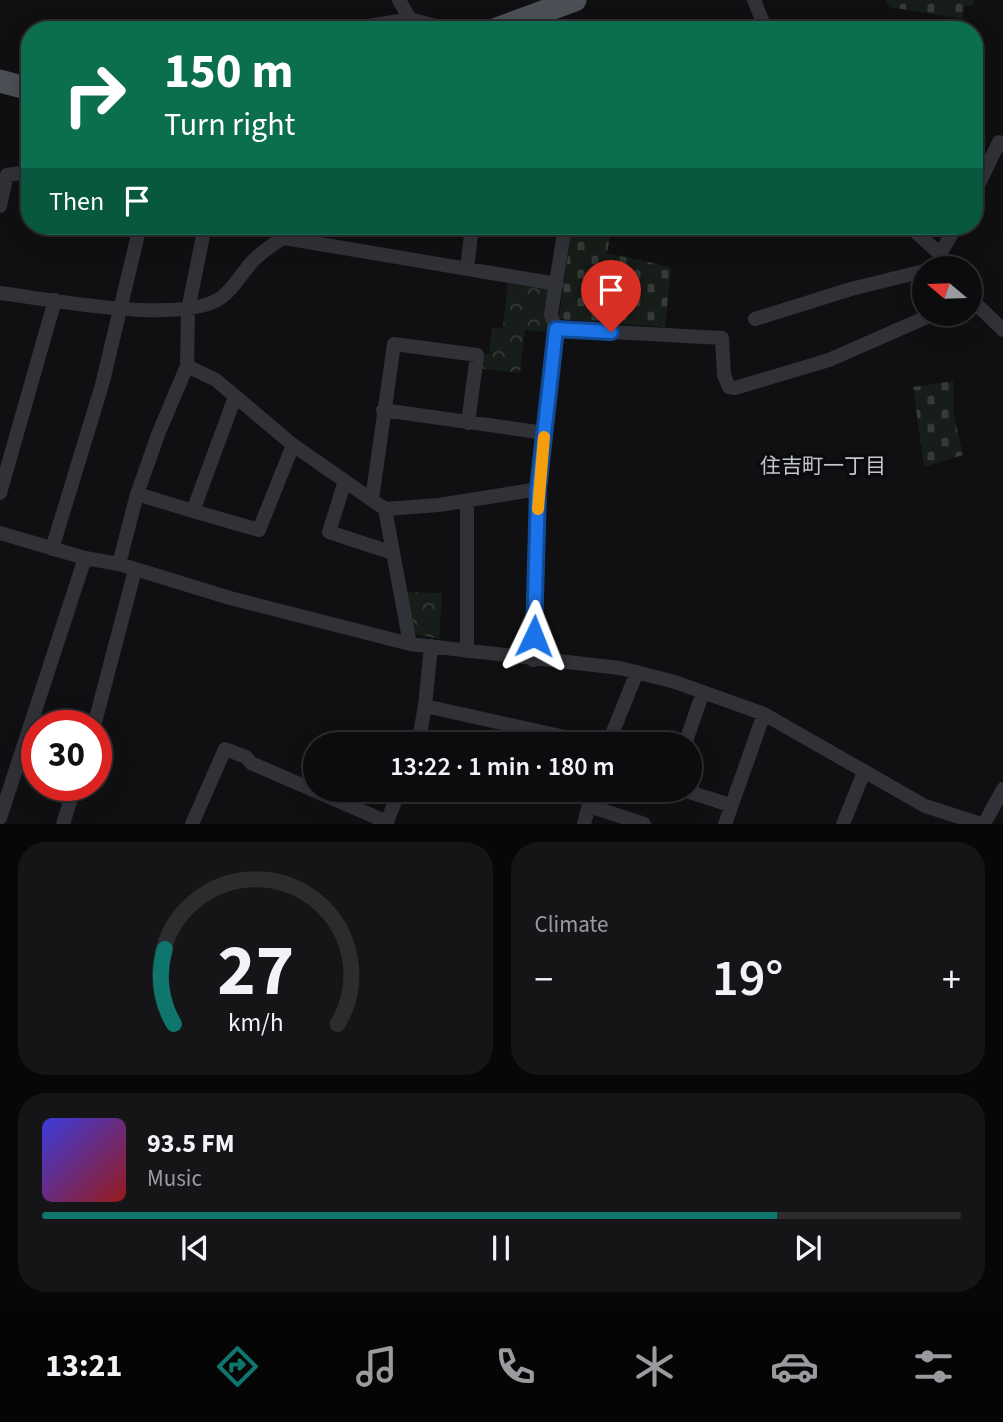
<!DOCTYPE html>
<html lang="en">
<head>
<meta charset="utf-8">
<style>
	:root { --surface:#0c0c0e; --page:#151517; --text:#f1f3f6; --muted:#9a9b9e; --line:#2c2c2e; --accent:#0f766e }
	body { margin:0; font-family:"Source Sans 3","Noto Sans JP",sans-serif; background:var(--page); color:var(--text); height:100vh; display:flex; flex-direction:column; font-size:26px; white-space:nowrap }
	* { box-sizing:border-box; margin:0 }
	p { font-size:23px; color:var(--muted) }
	.icon { flex:none; width:38px; height:38px; fill:none; stroke:currentColor; stroke-width:2; stroke-linecap:round; stroke-linejoin:round }
	.map { position:relative; height:824px; overflow:hidden }
	.side { display:flex; flex-direction:column; gap:18px; padding:18px; background:#070708; flex:1 }
	.side>* { flex:none }
	.banner { position:absolute; left:21px; top:21px; width:962px; height:214px; border-radius:28px; box-shadow:0 7px 28px #0002,0 0 0 2px var(--line); background:#0b6e4f; color:#fff; overflow:hidden }
	.needle { width:46px; rotate:289deg }
	.controls { position:absolute; left:912px; top:256px; display:grid; gap:14px }
	.controls a { display:grid; place-items:center; width:70px; height:70px; border-radius:50%; background:var(--surface); box-shadow:0 7px 28px #0002,0 0 0 2px var(--line); font-size:35px }
	.speed { position:absolute; left:21px; top:710px; display:flex; gap:14px; font-size:35px; font-weight:700; text-align:center }
	.speed>* { display:grid; place-content:center; width:91px; height:91px; border-radius:50%; background:var(--surface); box-shadow:0 7px 28px #0002,0 0 0 2px var(--line); line-height:1 }
	.speed .limit { border:10px solid #d22; background:#fff; color:#111 }
	.pin { position:absolute; display:grid; place-items:center; width:60px; height:60px; color:#fff; margin:-72px -30px; border-radius:50% 50% 50% 0; rotate:-45deg; box-shadow:0 0 7px #0007 }
	.pin .icon { rotate:45deg }
	.me { position:absolute; width:77px; margin:-38px; rotate:2deg; stroke-linejoin:round; filter:drop-shadow(0 0 5px #0008) }
	.turn { display:flex; align-items:center; gap:24px; height:147px; padding:0 28px; font-size:32px }
	.turn .icon { width:91px; height:91px; stroke-width:2.5 }
	.turn b { display:block; font-size:49px; line-height:60px }
	.then { display:flex; align-items:center; height:66px; padding:0 28px; background:#0003; gap:14px; font-size:26px }
	.big { font-size:52px; font-weight:600; line-height:1.1 }
	.side .tile { flex:1; display:flex; flex-direction:column; justify-content:center; gap:10px; min-width:0; padding:0 24px; border-radius:28px; background:var(--page) }
	.side .dial { align-items:center; gap:0 }
	.dial svg { height:182px; overflow:visible; fill:none; stroke:var(--line); stroke-width:7; stroke-linecap:round; text-anchor:middle }
	.dial text { fill:var(--text); stroke:none }
	.song { display:flex; align-items:center; gap:21px }
	.cover { width:84px; height:84px; border-radius:10px; background:linear-gradient(135deg,hsl(240 70% 55%),hsl(0 70% 35%)) }
	.played { height:7px; border-radius:4px; background:linear-gradient(90deg,var(--accent) 80%,var(--line) 80%) }
	.keys { display:flex; justify-content:space-around; direction:ltr }
	.heat { display:flex; justify-content:space-between; align-items:center; font-size:38px; direction:ltr }
	.side .tiles { flex:1; display:grid; gap:18px; grid-template-columns:1fr 1fr }
	.tile:last-child { grid-column:span 2 }
	.trip { position:absolute; left:303px; top:732px; width:399px; height:70px; border-radius:35px; background:var(--surface); box-shadow:0 7px 28px #0002,0 0 0 2px var(--line); font-weight:600; line-height:70px; text-align:center }
	.tab-bar { display:flex; height:112px; justify-content:space-around; align-items:center; background:#050506; color:var(--muted) }
	.tab-bar .icon { width:49px; height:49px }
	.tab-bar .selected { color:var(--accent) }
	.tab-bar b { font-size:32px; color:var(--text) }
	.map>svg:first-child { display:block }
</style>
</head>
<body>
<div class="map">
<svg width="1003" height="824" viewBox="0 0 1003 824">
	<defs>
		<pattern id="cemetery-stones" width="16" height="16" patternUnits="userSpaceOnUse" patternTransform="scale(1.75)"><rect width="16" height="16" fill="#171d18"/><path d="M2 7V4a2 2 0 0 1 4 0v3zM10 15v-3a2 2 0 0 1 4 0v3z" fill="#363b37"/></pattern>
		<pattern id="park-crowns" width="20" height="18" patternUnits="userSpaceOnUse" patternTransform="scale(1.75)"><rect width="20" height="18" fill="#171d18"/><path d="M2 6a3 3 0 1 1 6 0M12 15a3 3 0 1 1 6 0" fill="none" stroke="#363b37"/></pattern>
	</defs>
	<rect width="100%" height="100%" fill="#101012"/>
	<path fill="url(#cemetery-stones)" d="M 886,0 L 975,0 L 973,5 L 965,6 L 962,19 L 889,7 Z
		M 572,226 L 612,226 L 607,253 L 671,267 L 665,327 L 559,319 Z
		M 953,381 L 954,416 L 963,455 L 924,467 L 913,387 Z"/>
	<path fill="url(#park-crowns)" d="M 508,281 L 546,286 L 550,292 L 546,319 L 549,332 L 525,330 L 520,373 L 477,368 L 479,355 L 489,354 L 492,328 L 503,328 Z
		M 404,592 L 442,593 L 439,639 L 411,633 Z"/>
	<g fill="none" stroke-linecap="round" stroke-linejoin="round">
		<path stroke="#313237" stroke-width="14" d="M 399,0 L 410,19 L 450,30
			M 754,0 L 766,30
			M 346,30 L 410,19
			M 975,192 L 999,142 L 1003,145
			M 0,206 L 7,175 L 20,173 L 30,176
			M 909,226 L 940,254 L 949,268
			M 284,238 L 557,284
			M 940,254 L 956,226
			M 467,269 L 472,226
			M 0,293 C 49,299 184,326 222,297 C 236,287 244,268 257,257 C 270,245 287,236 301,226
			M 970,298 L 1003,330
			M 755,319 L 851,289 L 924,271
			M 556,329 L 722,338 L 724,375 L 729,387 L 735,388 L 829,360 L 936,313
			M 187,366 L 216,380 L 293,445 L 385,509 L 410,644
			M 383,410 L 545,433
			M 345,481 L 329,532 L 393,553
			M 0,493 L 55,300
			M 137,494 L 193,511 L 235,397
			M 372,499 L 394,344 L 477,355 L 468,423
			M 385,509 L 439,505 L 539,489
			M 193,511 L 259,530 L 293,445
			M 0,533 L 85,558 L 119,564 L 230,598 L 410,644 L 620,668 L 675,682 L 764,714 L 925,806 L 981,824
			M 52,549 L 102,385 L 140,226
			M 119,564 L 137,494 L 159,432 L 187,366 L 188,310 L 205,226
			M 467,651 L 467,502
			M 533,660 L 539,489 L 556,329 L 551,315 L 565,226
			M 425,706 L 596,744
			M 94,726 L 135,570
			M 418,744 L 425,706 L 431,646
			M 608,744 L 637,672
			M 685,744 L 703,692
			M 680,789 L 730,805
			M 589,806 L 644,824
			M 0,818 L 85,558
			M 63,824 L 75,786
			M 192,824 L 225,749 L 246,757 L 251,763 L 387,822
			M 386,824 L 400,789
			M 584,824 L 593,789
			M 725,824 L 764,714
			M 843,824 L 864,772
			M 984,824 L 1003,789"/>
		<path stroke="#4d4f56" stroke-width="23" d="M 494,30 L 575,0
			M 0,81 L 30,89"/>
	</g>
	<g fill="none" stroke-linecap="round" stroke-linejoin="round">
		<defs>
			<path id="route" d="M 534,636 L 538,489 L 556,329 L 611,332"/>
		</defs>
		<use href="#route" stroke="#114b97" stroke-width="18"/>
		<use href="#route" stroke="#1a73e8" stroke-width="12"/>
		<path stroke="#f59e0b" stroke-width="12" d="M 538,509 L 544,437"/>
	</g>
	<g text-anchor="middle" stroke-width="7" stroke-linejoin="round" paint-order="stroke">
		<g font-size="21" fill="#c2c6cf" stroke="#0b0b0d">
			<text x="823" y="473">住吉町一丁目</text>
		</g>
	</g>
</svg>
<div class="controls">
<a><svg class="needle" viewBox="-14 -14 28 28"><path d="M0-13l5 13h-10z" fill="#e53935"/><path d="M0 13l5-13h-10z" fill="#9a9b9e"/></svg></a>
</div>
<div class="speed"><div class="limit">30</div></div>
<div class="pin" style="left:611px;top:332px;background:#d93025"><svg class="icon" aria-label="arrive" viewBox="0 0 24 24"><path d="M6 21V4h12l-3 4 3 4H6"/></svg></div>
<svg class="me" style="left:534px;top:636px" viewBox="-20 -20 40 40"><path d="M0-17L14 15 0 8-14 15z" fill="#1a73e8" stroke="#fff" stroke-width="4"/></svg>
<div class="trip">13:22 · 1 min · 180 m</div>
<div class="banner">
<div class="turn"><svg class="icon" aria-label="right" viewBox="0 0 24 24"><path d="M7 20v-9h11M14 6l5 5-5 5"/></svg><div><b>150 m</b>Turn right</div></div>
<div class="then">Then<svg class="icon" aria-label="arrive" viewBox="0 0 24 24"><path d="M6 21V4h12l-3 4 3 4H6"/></svg></div>
</div>
</div>
<section class="side">
<div class="tiles">
<div class="tile dial"><svg viewBox="0 0 100 80">
<path d="M14 69A42 42 0 1 1 86 69"/>
<path d="M14 69A42 42 0 0 1 10 36" stroke="#0f766e"/>
<text x="50" y="56" font-size="32" font-weight="700">27</text>
<text x="50" y="72" font-size="11">km/h</text>
</svg></div>
<div class="tile"><p>Climate</p>
<div class="heat"><a>−</a><b class="big">19°</b><a>+</a></div>
</div>
<div class="tile">
<div class="song"><i class="cover"></i><div><b>93.5 FM</b><p>Music</p></div></div>
<div class="played"></div>
<div class="keys"><svg class="icon" aria-label="previous" viewBox="0 0 24 24"><path d="M18 5L8 12l10 7zM5 5v14"/></svg><svg class="icon" aria-label="pause" viewBox="0 0 24 24"><path d="M8 5v14M16 5v14"/></svg><svg class="icon" aria-label="next" viewBox="0 0 24 24"><path d="M6 5l10 7-10 7zM19 5v14"/></svg></div>
</div>
</div>
</section>
<nav class="tab-bar">
<b>13:21</b>
<svg class="icon selected" aria-label="directions" viewBox="0 0 24 24"><path d="M12 3l9 9-9 9-9-9zM9 14v-3h6M13 9l2 2-2 2"/></svg>
<svg class="icon" aria-label="music" viewBox="0 0 24 24"><path d="M9 18V5l10-2v13"/><circle cx="6" cy="18" r="3"/><circle cx="16" cy="16" r="3"/></svg>
<svg class="icon" aria-label="phone" viewBox="0 0 24 24"><path d="M5 4h4l2 5-3 2q2 4 5 5l2-3 5 2v4C11 20 4 13 5 4z"/></svg>
<svg class="icon" aria-label="climate" viewBox="0 0 24 24"><path d="M12 3v18M4 7l16 10M4 17L20 7"/></svg>
<svg class="icon" aria-label="car" viewBox="0 0 24 24"><path d="M5 17H2v-5l4-1 3-4h7l3 4 3 1v5h-3M9 17h6M6 11h13"/><circle cx="7" cy="17" r="2"/><circle cx="17" cy="17" r="2"/></svg>
<svg class="icon" aria-label="filters" viewBox="0 0 24 24"><path d="M4 7h16M4 17h16"/><circle cx="9" cy="7" r="2"/><circle cx="15" cy="17" r="2"/></svg>
</nav>
</body>
</html>
